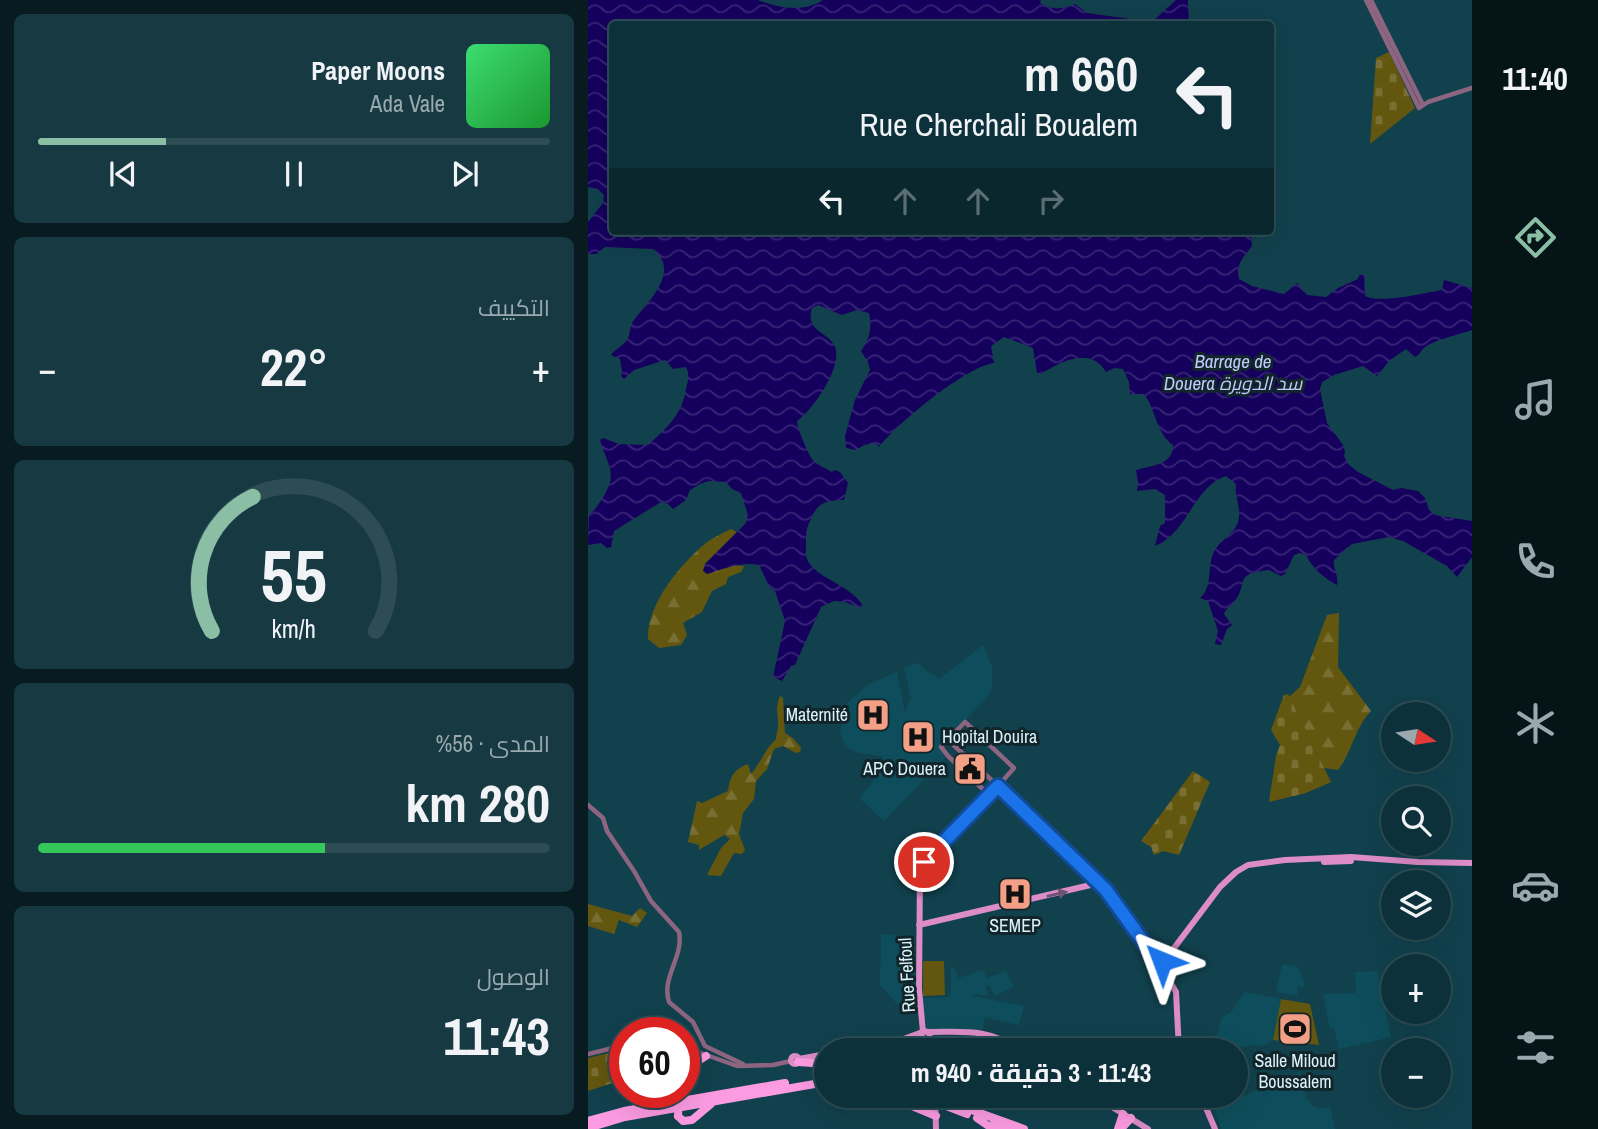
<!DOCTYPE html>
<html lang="ar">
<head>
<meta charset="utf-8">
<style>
	:root { --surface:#0d313a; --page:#163942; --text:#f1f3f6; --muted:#9aa9af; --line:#2d4c54; --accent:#8abfa5 }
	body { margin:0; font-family:"Archivo Narrow",Cairo,sans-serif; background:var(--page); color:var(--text); direction:rtl; height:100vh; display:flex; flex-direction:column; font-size:26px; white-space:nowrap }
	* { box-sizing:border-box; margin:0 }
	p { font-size:23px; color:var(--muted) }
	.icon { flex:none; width:38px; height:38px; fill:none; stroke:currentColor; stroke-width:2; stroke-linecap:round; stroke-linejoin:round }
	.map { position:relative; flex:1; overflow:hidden; direction:ltr }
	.panel { display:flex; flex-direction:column; gap:14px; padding:14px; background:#071b20; width:588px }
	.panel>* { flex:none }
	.top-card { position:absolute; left:21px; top:21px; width:665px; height:214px; border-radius:7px; box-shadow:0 7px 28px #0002,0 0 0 2px var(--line); direction:rtl; background:#0d313a; color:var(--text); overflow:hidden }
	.needle { width:46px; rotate:102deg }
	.controls { position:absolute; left:793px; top:702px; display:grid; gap:14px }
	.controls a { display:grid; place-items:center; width:70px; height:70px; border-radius:50%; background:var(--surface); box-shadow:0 7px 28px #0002,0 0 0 2px var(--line); font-size:35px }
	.speed { position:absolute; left:21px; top:1017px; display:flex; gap:14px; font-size:35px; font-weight:700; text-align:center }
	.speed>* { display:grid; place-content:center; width:91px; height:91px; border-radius:50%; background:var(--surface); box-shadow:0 7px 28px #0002,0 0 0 2px var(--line); line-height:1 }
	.speed .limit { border:10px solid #d22; background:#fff; color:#111 }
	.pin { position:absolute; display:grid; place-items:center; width:60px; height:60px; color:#fff; margin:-30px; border:4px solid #fff; border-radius:50%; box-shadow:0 2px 7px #0007 }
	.me { position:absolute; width:77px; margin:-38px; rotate:316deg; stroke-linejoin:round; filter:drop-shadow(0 0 5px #0008) }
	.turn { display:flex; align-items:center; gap:24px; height:147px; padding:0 21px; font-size:32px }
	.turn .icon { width:91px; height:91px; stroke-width:2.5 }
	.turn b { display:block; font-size:49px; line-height:60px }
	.lanes { display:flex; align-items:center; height:66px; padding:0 21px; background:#0003; justify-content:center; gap:35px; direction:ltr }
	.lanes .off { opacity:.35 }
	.big { font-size:52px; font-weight:700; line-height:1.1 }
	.panel .widget { flex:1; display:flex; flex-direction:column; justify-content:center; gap:10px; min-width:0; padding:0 24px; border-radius:10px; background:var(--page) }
	.panel .dial { align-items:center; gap:0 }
	.dial svg { height:182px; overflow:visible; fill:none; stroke:var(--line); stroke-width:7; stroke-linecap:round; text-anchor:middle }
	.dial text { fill:var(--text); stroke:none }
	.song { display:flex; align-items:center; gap:21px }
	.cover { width:84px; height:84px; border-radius:10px; background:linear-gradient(135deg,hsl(140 70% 55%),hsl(130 70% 35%)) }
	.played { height:7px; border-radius:4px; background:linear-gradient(90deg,var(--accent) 25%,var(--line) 25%) }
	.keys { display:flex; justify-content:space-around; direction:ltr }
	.heat { display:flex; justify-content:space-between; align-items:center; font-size:38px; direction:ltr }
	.charge { height:10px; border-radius:5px; background:linear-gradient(90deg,#34c759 56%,var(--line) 0) }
	.trip { position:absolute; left:226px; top:1038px; width:434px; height:70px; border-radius:35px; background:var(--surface); box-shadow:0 7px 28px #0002,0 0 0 2px var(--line); font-weight:700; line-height:70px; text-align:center; direction:rtl }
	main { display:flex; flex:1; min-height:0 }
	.dock { display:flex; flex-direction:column; width:126px; justify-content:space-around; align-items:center; background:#051417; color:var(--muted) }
	.dock .icon { width:49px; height:49px }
	.dock .current { color:var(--accent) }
	.dock b { font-size:32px; color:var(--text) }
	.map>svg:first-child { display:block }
</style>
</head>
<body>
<main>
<nav class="dock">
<b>11:40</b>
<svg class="icon current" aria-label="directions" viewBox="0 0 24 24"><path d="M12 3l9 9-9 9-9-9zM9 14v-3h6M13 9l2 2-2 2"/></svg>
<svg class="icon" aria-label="music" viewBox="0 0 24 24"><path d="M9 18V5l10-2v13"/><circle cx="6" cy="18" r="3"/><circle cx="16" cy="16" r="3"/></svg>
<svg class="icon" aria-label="phone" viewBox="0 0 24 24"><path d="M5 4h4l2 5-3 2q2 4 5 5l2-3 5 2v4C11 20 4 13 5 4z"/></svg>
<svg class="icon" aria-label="climate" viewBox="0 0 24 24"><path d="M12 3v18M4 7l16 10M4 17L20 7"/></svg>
<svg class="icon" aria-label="car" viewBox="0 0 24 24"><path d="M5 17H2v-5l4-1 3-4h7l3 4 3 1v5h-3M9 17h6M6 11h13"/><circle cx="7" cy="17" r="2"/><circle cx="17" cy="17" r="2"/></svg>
<svg class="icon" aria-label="filters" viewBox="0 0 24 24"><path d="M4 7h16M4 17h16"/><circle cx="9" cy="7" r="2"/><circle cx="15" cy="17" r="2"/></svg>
</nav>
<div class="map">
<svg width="884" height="1129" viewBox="0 0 884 1129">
	<defs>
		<pattern id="forest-firs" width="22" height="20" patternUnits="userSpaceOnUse" patternTransform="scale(1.75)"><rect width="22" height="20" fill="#63560f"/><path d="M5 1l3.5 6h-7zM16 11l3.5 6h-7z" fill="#796f33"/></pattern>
		<pattern id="cemetery-stones" width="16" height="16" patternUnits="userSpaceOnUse" patternTransform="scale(1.75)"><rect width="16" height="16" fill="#63560f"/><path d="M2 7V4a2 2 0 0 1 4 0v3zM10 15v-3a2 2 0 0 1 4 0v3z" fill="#796f33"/></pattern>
		<pattern id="water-waves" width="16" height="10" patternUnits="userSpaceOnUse" patternTransform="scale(1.75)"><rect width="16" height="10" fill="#16005e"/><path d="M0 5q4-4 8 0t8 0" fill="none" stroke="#372676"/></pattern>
	</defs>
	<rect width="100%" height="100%" fill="#11414d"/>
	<path fill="#0e4e5c" d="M 395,645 L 404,667 L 404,686 L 400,697 L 350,748 L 358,757 L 296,821 L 271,798 L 291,774 L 295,757 L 268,752 L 257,746 L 252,732 L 258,704 L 279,685 L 309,672 L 317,714 L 320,702 L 323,700 L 316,667 L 332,663 L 334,668 L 351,679 Z
		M 293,934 L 327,938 L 327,992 L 309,1004 L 292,985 Z
		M 694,964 L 710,967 L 716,983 L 716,987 L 710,986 L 709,996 L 688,992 Z
		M 363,967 L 369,972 L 370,978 L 395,970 L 399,978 L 418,971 L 426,987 L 407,996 L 401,985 L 397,987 L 401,996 L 386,994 L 385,996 L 436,1006 L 431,1025 L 397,1017 L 395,1029 L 339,1030 L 334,998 L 360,997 L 363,993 Z
		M 789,971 L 803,1037 L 751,1049 L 746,1028 L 742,1029 L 735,994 L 768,993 L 767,972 Z
		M 657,992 L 693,999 L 685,1040 L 677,1045 L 642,1047 L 621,1042 L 630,1033 L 633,1018 L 643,1012 Z
		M 712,1072 L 718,1098 L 725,1106 L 733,1109 L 742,1107 L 747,1129 L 633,1129 L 626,1108 Z"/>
	<path fill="url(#forest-firs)" d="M 143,529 L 149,532 L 117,564 L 119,574 L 143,565 L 156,566 L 153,572 L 140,577 L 138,584 L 124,591 L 114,612 L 95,623 L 99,635 L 93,645 L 71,648 L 60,639 C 59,603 93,564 119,542 C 126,537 135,533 143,529 Z
		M 751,613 L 750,667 L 783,711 C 767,727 764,752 750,770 L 736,768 L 701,697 L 712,687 L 739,615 Z
		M 192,696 L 195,698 L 197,733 L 206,739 L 213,748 L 212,752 L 208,753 L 195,746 L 186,749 L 179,769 L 168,781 L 166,799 L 155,813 L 151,834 L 157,850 L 154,854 L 146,853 L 133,876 L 119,875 L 133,848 L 142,839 L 136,835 L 111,850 L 111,845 L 100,842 L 109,801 L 114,803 L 140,791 C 142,777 146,769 160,764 L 163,774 C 174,761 177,749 188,739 C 188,734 190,731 190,726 C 191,714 186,711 192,696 Z
		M 0,904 L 44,916 L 52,908 L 59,913 L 49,927 L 31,920 L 26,934 L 0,926 Z"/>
	<path fill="url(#cemetery-stones)" d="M 801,52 L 827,108 L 782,144 L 788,58 Z
		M 700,694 L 743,782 L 718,793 L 681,802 L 688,756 L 692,745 L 683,730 L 696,695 Z
		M 605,771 L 622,782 L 591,855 L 575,851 L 566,855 L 563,847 L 553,841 Z
		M 37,1049 L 37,1079 L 0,1091 L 0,1058 Z"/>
	<path fill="#63560f" d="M 335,961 L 356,961 L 357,995 L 335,996 Z
		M 693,999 L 722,1004 L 731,1045 L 685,1040 Z"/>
	<path fill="url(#water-waves)" d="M 0,0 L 170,0 C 190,8 215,13 235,0 L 453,0 L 452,3 C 464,10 474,10 487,4 L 499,13 L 564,22 L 588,0 L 600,0 L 601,24 L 24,24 L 24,231 L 663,231 L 664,246 C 656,257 647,264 651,279 L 664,286 L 696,294 L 709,283 L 719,295 L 738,297 L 750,288 L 770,279 L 772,274 L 776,275 L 777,296 C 792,304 836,293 854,290 L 856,280 L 884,288 L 884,330 C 873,334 842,341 835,349 C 832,352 831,355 827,357 L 818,349 L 802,360 L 789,376 L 775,366 L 746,375 L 734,382 L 732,389 L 739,423 L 755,445 L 757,451 L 756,456 L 760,464 L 770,472 L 805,490 L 813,488 L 830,491 L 837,498 L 841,510 L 847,515 L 884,521 L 884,557 L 869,577 L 859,566 L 815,541 L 801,537 L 764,544 L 746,560 C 745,569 751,576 749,585 C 737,579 724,568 718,555 L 712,553 L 706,555 L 697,574 L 693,576 L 681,570 C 645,574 661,582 647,601 C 642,607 639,607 636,614 L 644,625 L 639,629 L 633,645 L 627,644 L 630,631 L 620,601 L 612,598 C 624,588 620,570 624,557 C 628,541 645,537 650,522 C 654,508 646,497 648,484 L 638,476 C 605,487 600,533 567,546 L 572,526 L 577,523 L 577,495 L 567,489 L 549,491 L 550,482 L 548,470 C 563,465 585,466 585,445 C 568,433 568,410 556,394 L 542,394 L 541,382 L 535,369 L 526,368 L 518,372 C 503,346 473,361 453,374 L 449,373 L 445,348 L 416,337 L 403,346 L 406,363 C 377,367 310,423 291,447 L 288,443 L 276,445 L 268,450 L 258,448 L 257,436 L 267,400 L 282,370 L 280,362 L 273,351 C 282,339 284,327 281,313 L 269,310 L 254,315 L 230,305 L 224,308 C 217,333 240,330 247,347 C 255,366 225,410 209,421 C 210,430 219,451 224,459 C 228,465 238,468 244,472 L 247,470 L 252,472 L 260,483 L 256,500 C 238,501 230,501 222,521 C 218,529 218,534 218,543 C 218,548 217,554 219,559 C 226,577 260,584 274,604 L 273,608 L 257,602 L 246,601 L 233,607 L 207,665 L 203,666 L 194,681 L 185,677 L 197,621 L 187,591 L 182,588 L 171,565 C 155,561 135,569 119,574 L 115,571 L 117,564 L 158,523 L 160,515 L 153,493 L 144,489 L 138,482 L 121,481 L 112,484 L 102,490 L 98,500 L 85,509 L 80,504 L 73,502 L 26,531 L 23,547 L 19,548 L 13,543 L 0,545 L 1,514 C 7,511 7,508 12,502 C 31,474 21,469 12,440 L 15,438 L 31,444 L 60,445 C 78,429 94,415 98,389 C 100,381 102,375 98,367 L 85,369 L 77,360 L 46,370 L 36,379 L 33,376 L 34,371 L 32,359 L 23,355 C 27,349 35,346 39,340 C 43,334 41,326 46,320 C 61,301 93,271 65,249 L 17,247 L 8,254 L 0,254 L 0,222 L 15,203 L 16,195 L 10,189 L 0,187 Z"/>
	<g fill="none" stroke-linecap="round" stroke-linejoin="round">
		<path stroke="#8d6581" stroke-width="4.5" d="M 778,0 L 831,108 L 840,102 L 884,88
			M 783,0 L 835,105
			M 360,740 L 410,786 L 426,768 L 377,722 L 353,747 L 360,756 L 401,795
			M 0,805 L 15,818 L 19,831 L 46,871 L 63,901 L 91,932 C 96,957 73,977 81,1002 L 105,1022 L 117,1046 L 155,1064
			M 96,1047 L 149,1066 L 185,1065 L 203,1061
			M 0,1054 L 37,1045"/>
		<path stroke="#dc8cc7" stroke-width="6" d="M 736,862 L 763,861
			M 331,925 L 511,883
			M 574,964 L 632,887 L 648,872 L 660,865 L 697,860 L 763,857 L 830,862 L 884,863
			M 335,1032 L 331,989 L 332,869 L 345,852 L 410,786 L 518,890 L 572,965 L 588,992 L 591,1050
			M 340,1032 C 380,1032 397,1028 433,1050
			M 262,1050 L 313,1040 L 337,1031 L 341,1033 L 342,1038 L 336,1040 L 333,1034
			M203 1060a4 4 0 1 1 8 0a4 4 0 1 1-8 0Z
			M 211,1059 L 238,1054
			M 347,1096 L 348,1129
			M 506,1096 L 560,1129
			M 613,1096 L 627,1129"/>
		<path stroke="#fc9be2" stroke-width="8" d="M 210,1062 L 238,1064
			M 96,1073 L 104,1065 L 118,1056
			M 300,1096 L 348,1116
			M 353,1099 L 436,1129
			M 90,1116 L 95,1121 L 104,1120 L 123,1104
			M 389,1118 L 405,1129
			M 0,1121 L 36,1111 L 197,1083
			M 405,1124 L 420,1129
			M 0,1128 L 37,1117 L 238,1082
			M 530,1129 L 535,1114
			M 533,1129 L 543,1118"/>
		<path stroke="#fc9be2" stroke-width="8" d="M 335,1097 L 379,1114
			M 90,1116 L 91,1094"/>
	</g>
	<defs><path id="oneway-solid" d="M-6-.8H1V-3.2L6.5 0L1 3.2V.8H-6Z" transform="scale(1.75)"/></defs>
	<use fill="#6c5371" href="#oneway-solid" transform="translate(469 894) rotate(-13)"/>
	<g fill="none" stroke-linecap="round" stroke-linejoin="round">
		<defs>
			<path id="route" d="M 336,862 L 410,786 L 518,890 L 572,965 L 574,961"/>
		</defs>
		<use href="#route" stroke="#114b97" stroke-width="18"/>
		<use href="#route" stroke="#1a73e8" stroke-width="12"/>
	</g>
	<defs>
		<symbol id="hospital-square" viewBox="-11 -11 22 22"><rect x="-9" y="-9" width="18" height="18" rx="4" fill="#f39f85" stroke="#11252a"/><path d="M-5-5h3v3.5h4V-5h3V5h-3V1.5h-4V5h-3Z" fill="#111"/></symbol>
		<symbol id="civic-square" viewBox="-11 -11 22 22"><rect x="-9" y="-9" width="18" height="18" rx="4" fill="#f39f85" stroke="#11252a"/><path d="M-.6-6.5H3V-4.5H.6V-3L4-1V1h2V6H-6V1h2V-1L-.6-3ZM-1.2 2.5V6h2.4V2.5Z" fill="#111"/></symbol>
		<symbol id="stadium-square" viewBox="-11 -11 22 22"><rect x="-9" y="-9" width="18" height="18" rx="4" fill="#f39f85" stroke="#11252a"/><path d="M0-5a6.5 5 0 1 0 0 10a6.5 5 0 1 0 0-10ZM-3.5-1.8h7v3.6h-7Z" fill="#111"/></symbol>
	</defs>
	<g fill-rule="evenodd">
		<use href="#hospital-square" x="266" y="696" width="38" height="38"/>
		<use href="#hospital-square" x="311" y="718" width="38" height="38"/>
		<use href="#civic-square" x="363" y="750" width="38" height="38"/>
		<use href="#hospital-square" x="408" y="875" width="38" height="38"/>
		<use href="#stadium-square" x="688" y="1010" width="38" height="38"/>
	</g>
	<g text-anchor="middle" stroke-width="6" stroke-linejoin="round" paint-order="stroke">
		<g font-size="18" fill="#dbf3fa" stroke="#11252a" text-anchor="end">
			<text x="260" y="721">Maternité</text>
			<text x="354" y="743" text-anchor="start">Hopital Douira</text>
			<text x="358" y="775">APC Douera</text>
			<text x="427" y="932" text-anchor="middle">SEMEP</text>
			<text x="707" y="1067" text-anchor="middle">Salle Miloud<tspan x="707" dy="21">Boussalem</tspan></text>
		</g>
		<g font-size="18" fill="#dbf3fa" stroke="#11252a">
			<text transform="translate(319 975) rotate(-93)" y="6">Rue Felfoul</text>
		</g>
		<g font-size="19" font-style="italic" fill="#c2cafc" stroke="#11252a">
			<text x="645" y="368">Barrage de<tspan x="645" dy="22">Douera سد الدويرة</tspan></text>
		</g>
	</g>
</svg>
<div class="controls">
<a><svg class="needle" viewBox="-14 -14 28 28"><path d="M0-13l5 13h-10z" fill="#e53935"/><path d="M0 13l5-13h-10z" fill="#9aa9af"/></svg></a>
<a><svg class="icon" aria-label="search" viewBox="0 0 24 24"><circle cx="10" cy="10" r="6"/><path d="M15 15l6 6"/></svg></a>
<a><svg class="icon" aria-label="layers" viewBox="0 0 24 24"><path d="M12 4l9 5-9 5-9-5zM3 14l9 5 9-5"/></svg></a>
<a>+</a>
<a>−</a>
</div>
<div class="speed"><div class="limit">60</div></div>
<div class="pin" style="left:336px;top:862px;background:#d93025"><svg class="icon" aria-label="arrive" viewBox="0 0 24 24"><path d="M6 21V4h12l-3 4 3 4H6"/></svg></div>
<svg class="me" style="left:574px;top:961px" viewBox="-20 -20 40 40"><path d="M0-17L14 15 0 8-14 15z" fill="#1a73e8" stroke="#fff" stroke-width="4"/></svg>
<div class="trip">11:43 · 3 دقيقة · 940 m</div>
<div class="top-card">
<div class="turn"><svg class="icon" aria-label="left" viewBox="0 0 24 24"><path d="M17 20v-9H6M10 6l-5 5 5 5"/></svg><div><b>660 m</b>Rue Cherchali Boualem</div></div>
<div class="lanes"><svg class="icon" aria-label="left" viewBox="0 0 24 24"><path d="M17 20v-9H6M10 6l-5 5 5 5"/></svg><svg class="icon off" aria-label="ahead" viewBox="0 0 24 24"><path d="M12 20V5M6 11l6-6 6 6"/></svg><svg class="icon off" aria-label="ahead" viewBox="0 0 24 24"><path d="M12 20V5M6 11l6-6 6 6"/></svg><svg class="icon off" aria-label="right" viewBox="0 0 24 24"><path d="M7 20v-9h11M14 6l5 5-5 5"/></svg></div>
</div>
</div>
<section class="panel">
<div class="widget">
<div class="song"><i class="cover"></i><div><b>Paper Moons</b><p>Ada Vale</p></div></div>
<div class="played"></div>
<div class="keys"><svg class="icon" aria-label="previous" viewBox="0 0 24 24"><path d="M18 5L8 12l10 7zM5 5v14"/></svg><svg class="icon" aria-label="pause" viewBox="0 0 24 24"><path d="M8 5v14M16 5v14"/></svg><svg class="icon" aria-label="next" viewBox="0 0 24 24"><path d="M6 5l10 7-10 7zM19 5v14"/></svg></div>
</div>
<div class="widget"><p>التكييف</p>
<div class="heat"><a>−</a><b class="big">22°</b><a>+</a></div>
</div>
<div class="widget dial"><svg viewBox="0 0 100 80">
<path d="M14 69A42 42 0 1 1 86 69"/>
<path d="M14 69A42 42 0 0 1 32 10" stroke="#8abfa5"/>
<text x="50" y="56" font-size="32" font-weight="700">55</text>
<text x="50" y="72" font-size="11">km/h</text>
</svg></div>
<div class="widget"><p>المدى · 56%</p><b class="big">280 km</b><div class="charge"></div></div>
<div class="widget"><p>الوصول</p><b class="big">11:43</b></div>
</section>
</main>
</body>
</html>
